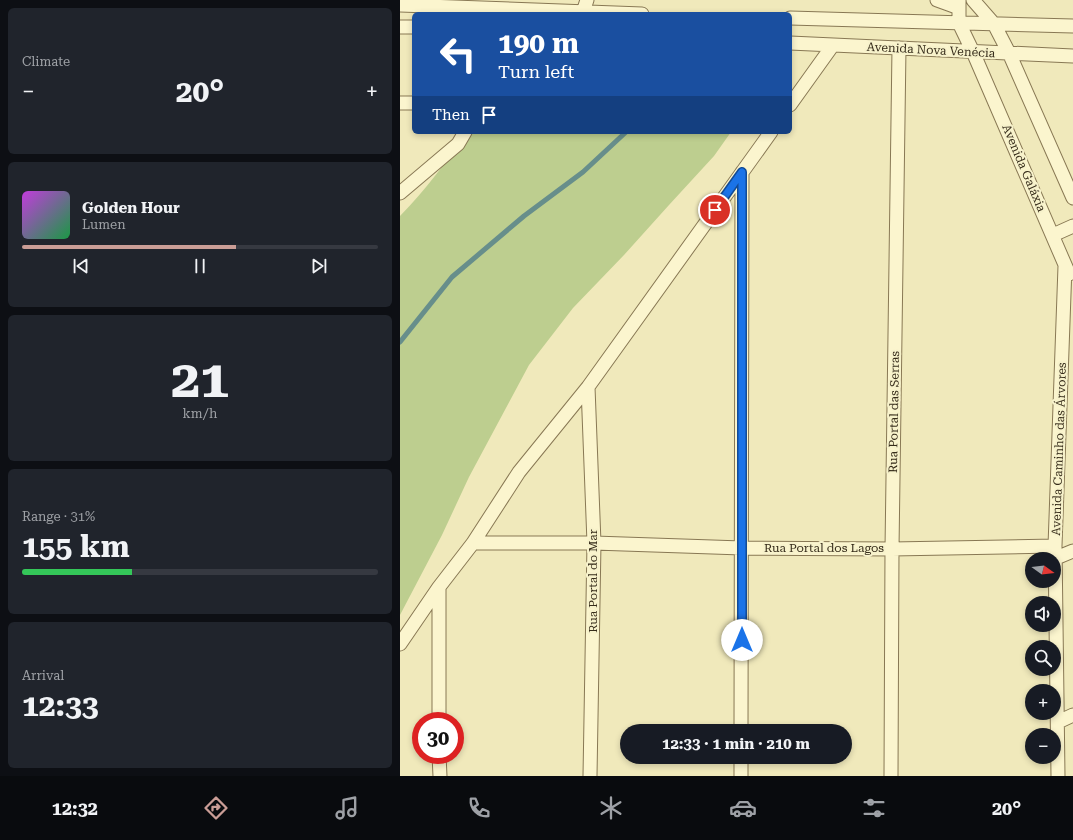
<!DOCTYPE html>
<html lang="en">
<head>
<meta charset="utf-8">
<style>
	:root { --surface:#171b24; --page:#20242c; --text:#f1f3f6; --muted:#9ea1a6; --line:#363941; --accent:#ca9d96 }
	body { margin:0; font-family:"Roboto Serif",serif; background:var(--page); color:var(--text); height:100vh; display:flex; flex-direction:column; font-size:15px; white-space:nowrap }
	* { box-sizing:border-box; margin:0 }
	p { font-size:13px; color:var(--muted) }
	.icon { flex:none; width:22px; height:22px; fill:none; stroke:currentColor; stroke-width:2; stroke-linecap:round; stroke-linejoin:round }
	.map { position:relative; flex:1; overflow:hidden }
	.details { display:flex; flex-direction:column; gap:8px; padding:8px; background:#0d0f14; width:400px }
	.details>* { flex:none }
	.hud { position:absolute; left:12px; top:12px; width:380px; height:122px; border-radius:6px; box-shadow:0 2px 6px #0003; background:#1a4fa0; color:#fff; overflow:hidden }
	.needle { width:26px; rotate:105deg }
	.tools { position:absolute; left:625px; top:552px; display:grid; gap:8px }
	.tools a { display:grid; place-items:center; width:36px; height:36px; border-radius:50%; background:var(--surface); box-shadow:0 2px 6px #0003; font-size:20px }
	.speed { position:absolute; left:12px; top:712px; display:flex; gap:8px; font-size:20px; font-weight:700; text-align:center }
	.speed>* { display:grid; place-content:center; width:52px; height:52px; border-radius:50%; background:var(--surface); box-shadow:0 2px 6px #0003; line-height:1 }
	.speed .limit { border:6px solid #d22; background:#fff; color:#111 }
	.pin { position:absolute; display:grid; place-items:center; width:34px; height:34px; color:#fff; margin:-17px; border:2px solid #fff; border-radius:50%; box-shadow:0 1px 4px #0007 }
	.me { position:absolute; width:44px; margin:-22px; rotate:0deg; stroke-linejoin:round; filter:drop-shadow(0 0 3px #0008) }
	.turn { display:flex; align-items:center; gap:14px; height:84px; padding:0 20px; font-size:18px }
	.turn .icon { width:52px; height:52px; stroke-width:2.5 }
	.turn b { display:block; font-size:28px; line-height:34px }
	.then { display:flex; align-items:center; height:38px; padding:0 20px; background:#0003; gap:8px; font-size:15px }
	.big { font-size:30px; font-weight:700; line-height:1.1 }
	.details .tile { flex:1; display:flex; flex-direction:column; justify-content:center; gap:6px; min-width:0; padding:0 14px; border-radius:6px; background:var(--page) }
	.details .dial { align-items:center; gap:0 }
	.dial b { font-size:52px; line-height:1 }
	.song { display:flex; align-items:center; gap:12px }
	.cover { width:48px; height:48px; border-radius:6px; background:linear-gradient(135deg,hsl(290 70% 55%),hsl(140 70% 35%)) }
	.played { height:4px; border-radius:2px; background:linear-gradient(90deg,var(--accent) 60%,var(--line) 60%) }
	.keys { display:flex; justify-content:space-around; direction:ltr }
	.heat { display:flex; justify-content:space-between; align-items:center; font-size:22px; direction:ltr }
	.charge { height:6px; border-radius:3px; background:linear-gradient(90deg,#34c759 31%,var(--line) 0) }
	.trip { position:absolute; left:220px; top:724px; width:232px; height:40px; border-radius:20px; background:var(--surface); box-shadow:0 2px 6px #0003; font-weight:700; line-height:40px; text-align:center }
	.dock { display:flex; height:64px; justify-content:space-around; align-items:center; background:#090b0e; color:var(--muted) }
	.dock .icon { width:28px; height:28px }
	.dock .current { color:var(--accent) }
	.dock b { font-size:18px; color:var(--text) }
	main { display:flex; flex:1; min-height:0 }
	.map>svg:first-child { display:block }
</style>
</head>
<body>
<main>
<section class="details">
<div class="tile"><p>Climate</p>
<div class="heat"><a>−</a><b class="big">20°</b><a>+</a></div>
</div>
<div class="tile">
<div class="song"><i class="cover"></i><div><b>Golden Hour</b><p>Lumen</p></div></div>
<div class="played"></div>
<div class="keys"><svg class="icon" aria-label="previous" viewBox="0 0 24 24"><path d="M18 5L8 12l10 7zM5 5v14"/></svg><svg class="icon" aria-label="pause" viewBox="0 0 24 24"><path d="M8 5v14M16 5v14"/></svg><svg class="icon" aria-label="next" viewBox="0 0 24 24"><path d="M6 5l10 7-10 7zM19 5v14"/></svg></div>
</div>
<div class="tile dial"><b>21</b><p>km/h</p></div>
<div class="tile"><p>Range · 31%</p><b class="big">155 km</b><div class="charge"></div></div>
<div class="tile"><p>Arrival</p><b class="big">12:33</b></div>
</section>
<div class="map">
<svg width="673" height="776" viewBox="0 0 673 776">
	<rect width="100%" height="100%" fill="#f0e9bb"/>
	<path fill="#bdce8f" d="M 66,132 L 331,132 L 314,156 L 269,205 L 224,255 L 173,308 L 129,365 L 69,477 L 42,535 L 0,615 L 0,216 C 25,190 47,162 66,132 Z"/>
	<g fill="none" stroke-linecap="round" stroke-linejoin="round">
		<path stroke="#678e8b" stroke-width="5" d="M 0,342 L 52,277 L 124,216 L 183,172 L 226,132"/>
		<defs>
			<path id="minor" d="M 537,0 L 559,8
				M 559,0 L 559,23 L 573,52 L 669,274
				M 573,0 L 594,24 L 609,53 L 673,198
				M 0,5 L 242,14
				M 183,12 L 187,0
				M 390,18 L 673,26
				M 0,27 L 14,27
				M 390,43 L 673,56
				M 0,103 L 14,103
				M 390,105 L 433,45
				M 0,193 L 58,144 L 65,132
				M 653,235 L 673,226
				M 188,387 L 194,543 L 190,776
				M 73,543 L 194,543 L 342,548 L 492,549 L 655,546
				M 656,558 L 673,551
				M 39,587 L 39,721
				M 0,644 L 39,587 L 73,543 L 119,472 L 188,387 L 371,132
				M 658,722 L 673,715
				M 341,731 L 342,172
				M 39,755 L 40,776
				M 341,776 L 341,757
				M 491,776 L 492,549 L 499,48
				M 658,776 L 655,546 L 665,266"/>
		</defs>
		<use href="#minor" stroke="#887854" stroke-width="15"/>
		<use href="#minor" stroke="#fbf5ce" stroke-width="13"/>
	</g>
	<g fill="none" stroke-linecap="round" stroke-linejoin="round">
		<defs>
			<path id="route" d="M 315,210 L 342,172 L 342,640"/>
		</defs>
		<use href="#route" stroke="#114b97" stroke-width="10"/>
		<use href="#route" stroke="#1a73e8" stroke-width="7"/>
	</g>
	<g text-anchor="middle" stroke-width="4" stroke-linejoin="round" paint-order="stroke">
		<g font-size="12" fill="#362c1a" stroke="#f7f2cb">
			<text transform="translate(531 50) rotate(3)" y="4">Avenida Nova Venécia</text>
			<text transform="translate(624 168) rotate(67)" y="4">Avenida Galáxia</text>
			<text transform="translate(494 412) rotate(-89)" y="4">Rua Portal das Serras</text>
			<text transform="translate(659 449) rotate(-88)" y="4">Avenida Caminho das Árvores</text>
			<text x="424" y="552">Rua Portal dos Lagos</text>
			<text transform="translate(193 581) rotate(-90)" y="4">Rua Portal do Mar</text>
		</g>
	</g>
</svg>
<div class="tools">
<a><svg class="needle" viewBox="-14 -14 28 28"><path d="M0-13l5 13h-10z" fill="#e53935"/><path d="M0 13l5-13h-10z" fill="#9ea1a6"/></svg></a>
<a><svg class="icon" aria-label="sound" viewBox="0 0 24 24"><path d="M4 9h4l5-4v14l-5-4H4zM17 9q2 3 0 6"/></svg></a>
<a><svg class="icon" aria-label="search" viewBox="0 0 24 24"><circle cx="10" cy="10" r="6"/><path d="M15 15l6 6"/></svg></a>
<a>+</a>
<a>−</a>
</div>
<div class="speed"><div class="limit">30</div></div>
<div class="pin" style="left:315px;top:210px;background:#d93025"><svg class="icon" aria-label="arrive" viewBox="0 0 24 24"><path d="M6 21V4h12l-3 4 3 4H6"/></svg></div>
<svg class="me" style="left:342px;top:640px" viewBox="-20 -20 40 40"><circle r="19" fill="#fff"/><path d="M0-13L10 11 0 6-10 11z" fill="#1a73e8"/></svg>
<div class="trip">12:33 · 1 min · 210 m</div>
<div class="hud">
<div class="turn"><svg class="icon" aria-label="left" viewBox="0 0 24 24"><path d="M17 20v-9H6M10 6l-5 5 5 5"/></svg><div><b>190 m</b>Turn left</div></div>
<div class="then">Then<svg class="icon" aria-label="arrive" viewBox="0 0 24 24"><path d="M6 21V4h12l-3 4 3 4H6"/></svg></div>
</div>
</div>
</main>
<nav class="dock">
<b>12:32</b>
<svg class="icon current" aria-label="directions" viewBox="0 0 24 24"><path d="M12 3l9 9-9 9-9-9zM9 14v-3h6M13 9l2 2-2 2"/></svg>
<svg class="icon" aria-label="music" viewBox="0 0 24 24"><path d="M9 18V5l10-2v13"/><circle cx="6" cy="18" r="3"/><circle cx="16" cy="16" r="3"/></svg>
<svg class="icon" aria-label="phone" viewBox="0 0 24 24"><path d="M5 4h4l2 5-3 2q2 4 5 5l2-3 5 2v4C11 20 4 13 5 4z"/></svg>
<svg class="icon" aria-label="climate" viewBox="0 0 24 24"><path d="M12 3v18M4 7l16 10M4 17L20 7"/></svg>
<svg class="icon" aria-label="car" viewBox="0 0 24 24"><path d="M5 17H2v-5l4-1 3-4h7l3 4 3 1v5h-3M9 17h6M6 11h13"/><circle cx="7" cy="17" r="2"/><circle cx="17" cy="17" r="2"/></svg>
<svg class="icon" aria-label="filters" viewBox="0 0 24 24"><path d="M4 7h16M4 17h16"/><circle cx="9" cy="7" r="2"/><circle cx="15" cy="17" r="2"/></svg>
<b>20°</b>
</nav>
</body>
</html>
